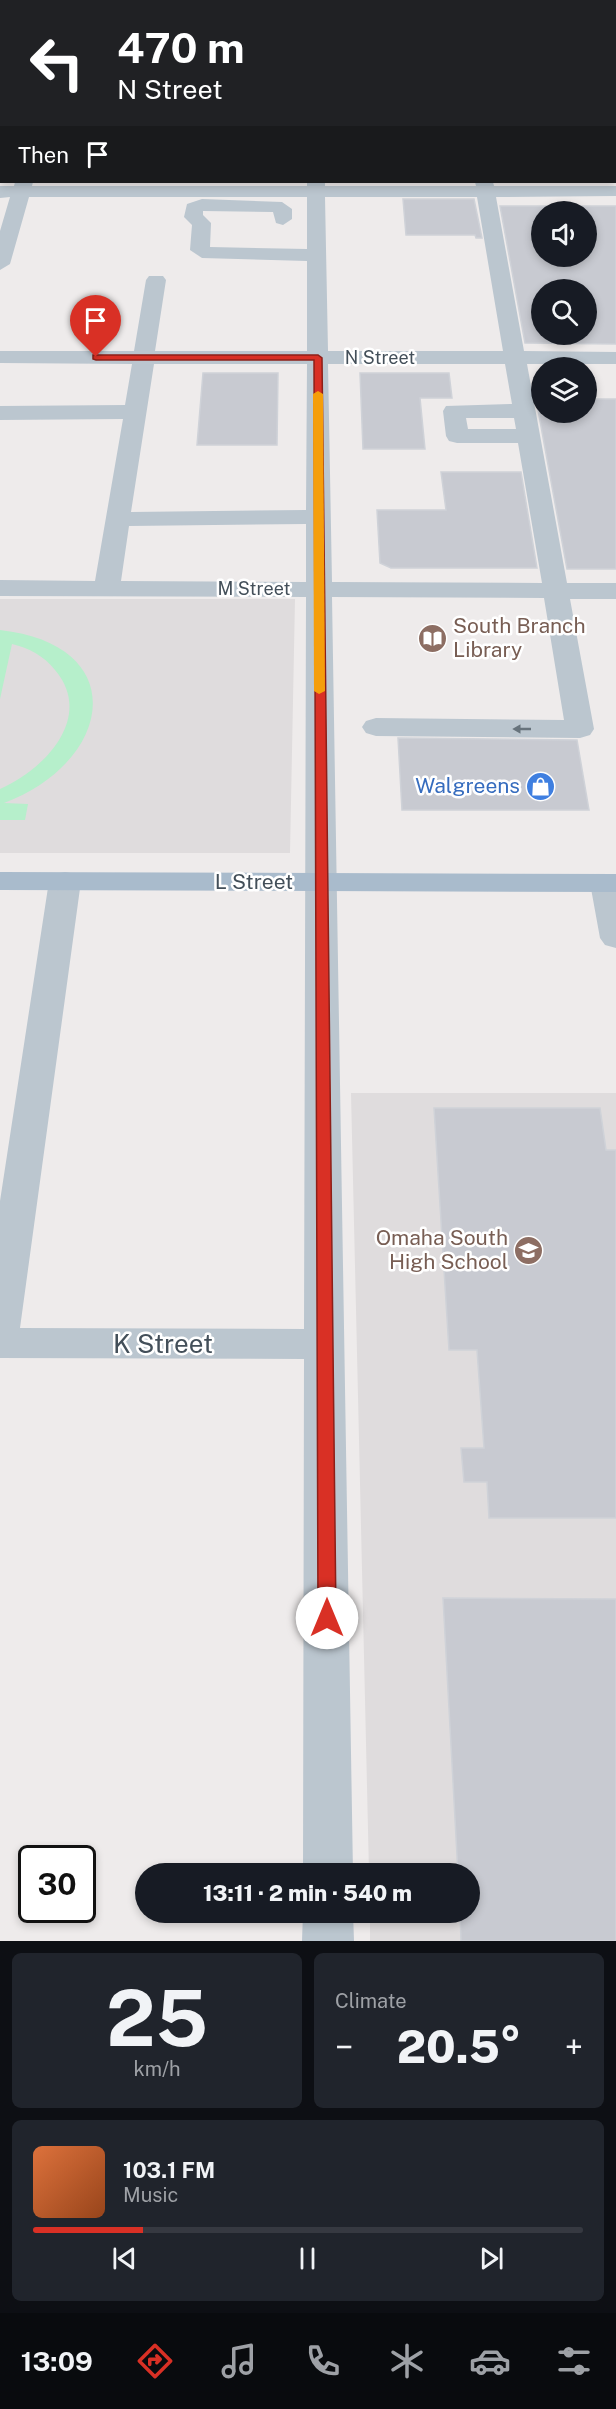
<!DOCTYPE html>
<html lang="en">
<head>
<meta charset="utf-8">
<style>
	:root { --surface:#171b24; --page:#20242c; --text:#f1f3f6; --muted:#9ea1a6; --line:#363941; --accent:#d93025 }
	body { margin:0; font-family:"Public Sans",sans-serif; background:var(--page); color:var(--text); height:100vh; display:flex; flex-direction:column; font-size:22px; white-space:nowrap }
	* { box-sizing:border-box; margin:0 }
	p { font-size:20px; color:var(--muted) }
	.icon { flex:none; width:33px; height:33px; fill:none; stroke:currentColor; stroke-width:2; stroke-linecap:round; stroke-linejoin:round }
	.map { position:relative; height:1941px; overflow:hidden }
	.side { display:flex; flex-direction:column; gap:12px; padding:12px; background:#0d0f14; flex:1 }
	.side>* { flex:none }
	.banner { position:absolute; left:0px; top:0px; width:616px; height:183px; box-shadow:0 3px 9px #0003; background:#202124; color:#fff; overflow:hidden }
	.fabs { position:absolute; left:531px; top:201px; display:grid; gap:12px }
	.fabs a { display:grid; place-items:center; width:66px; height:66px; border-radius:50%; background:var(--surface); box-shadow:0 3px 9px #0003; font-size:30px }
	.speed { position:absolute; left:18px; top:1845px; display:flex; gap:12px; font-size:30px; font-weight:700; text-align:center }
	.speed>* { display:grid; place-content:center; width:78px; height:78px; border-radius:50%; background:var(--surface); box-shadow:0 3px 9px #0003; line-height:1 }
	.speed .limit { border:3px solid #111; border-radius:9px; background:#fff; color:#111 }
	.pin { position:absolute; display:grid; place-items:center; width:51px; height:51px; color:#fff; margin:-62px -26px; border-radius:50% 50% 50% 0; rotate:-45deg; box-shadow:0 0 6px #0007 }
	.pin .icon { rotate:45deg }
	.me { position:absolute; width:66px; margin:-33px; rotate:0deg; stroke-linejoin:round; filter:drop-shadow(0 0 4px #0008) }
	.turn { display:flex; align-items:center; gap:21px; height:126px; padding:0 18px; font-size:27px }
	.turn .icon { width:78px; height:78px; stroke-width:2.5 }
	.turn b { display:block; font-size:42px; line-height:51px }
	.then { display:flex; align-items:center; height:57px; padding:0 18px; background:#0003; gap:12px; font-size:22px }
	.big { font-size:45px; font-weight:800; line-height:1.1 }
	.side .tile { flex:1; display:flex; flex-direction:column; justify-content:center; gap:9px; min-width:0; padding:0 21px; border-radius:9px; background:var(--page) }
	.side .dial { align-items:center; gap:0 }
	.dial b { font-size:78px; line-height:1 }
	.song { display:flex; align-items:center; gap:18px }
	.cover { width:72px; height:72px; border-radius:9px; background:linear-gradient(135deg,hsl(20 70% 55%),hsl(20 70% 35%)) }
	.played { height:6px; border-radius:3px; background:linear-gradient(90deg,var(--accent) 20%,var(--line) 20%) }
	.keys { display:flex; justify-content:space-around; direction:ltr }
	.heat { display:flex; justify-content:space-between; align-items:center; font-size:33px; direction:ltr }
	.side .tiles { flex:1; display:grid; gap:12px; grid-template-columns:1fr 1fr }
	.tile:last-child { grid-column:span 2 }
	.trip { position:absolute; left:135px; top:1863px; width:345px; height:60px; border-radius:30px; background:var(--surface); box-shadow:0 3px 9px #0003; font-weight:800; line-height:60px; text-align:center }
	.dock { display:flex; height:96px; justify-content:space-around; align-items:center; background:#090b0e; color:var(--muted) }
	.dock .icon { width:42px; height:42px }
	.dock .on { color:var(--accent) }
	.dock b { font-size:27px; color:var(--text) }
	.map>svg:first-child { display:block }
</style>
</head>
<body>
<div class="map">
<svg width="616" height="1941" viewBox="0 0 616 1941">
	<rect width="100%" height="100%" fill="#eeebeb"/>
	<path fill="#dfdcdd" d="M 0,599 L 295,599 L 290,853 L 0,853 Z
		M 351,1093 L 616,1093 L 616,1941 L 370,1941 L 370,1913 L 470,1912 L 470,1874 L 369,1873 Z"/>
	<path fill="#b6efcb" d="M 0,630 C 133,645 113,762 4,803 L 28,804 L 25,820 L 0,820 L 0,789 C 44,770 95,717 55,670 C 44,656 29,648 12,644 L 0,699 Z"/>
	<path fill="#c8cad1" stroke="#cfd2d8" stroke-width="1.5" fill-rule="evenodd" d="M 403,199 L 474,199 L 482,238 L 476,238 L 475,235 L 406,235 Z
		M 500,206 L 616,206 L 616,344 L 525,343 ZM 542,212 L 586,212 L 586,256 L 542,256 ZM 542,290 L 586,290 L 586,334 L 542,334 Z
		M 203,373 L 278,373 L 277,445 L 197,445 Z
		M 360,373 L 449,373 L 452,398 L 420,398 L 425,449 L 363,449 Z
		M 536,399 L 542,399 L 542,412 L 586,412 L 586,399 L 616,399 L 616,569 L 567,569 Z
		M 441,472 L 521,472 L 537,568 L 391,568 L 380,563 L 377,510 L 446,510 Z
		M 398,738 L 577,740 L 589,810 L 402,810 Z
		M 434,1108 L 600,1108 L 606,1150 L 616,1150 L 616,1518 L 489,1518 L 487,1482 L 464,1482 L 461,1448 L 484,1448 L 477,1350 L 449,1350 Z
		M 443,1598 L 616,1599 L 616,1941 L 461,1941 L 460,1912 L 470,1912 L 470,1874 L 458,1874 Z"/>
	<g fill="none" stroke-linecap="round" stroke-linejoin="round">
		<path fill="#bbc6cf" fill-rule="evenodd" d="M 71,0 L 85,0 L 85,2 L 71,2 Z
			M 186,0 L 200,0 L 200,2 L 186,2 Z
			M 309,0 L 323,0 L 323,2 L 309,2 Z
			M 442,0 L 456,0 L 457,2 L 442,2 Z
			M 615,15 L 616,15 L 616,25 L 615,25 Z
			M 0,106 L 2,106 L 2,116 L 0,116 Z
			M 615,109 L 616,109 L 616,119 L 615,119 Z
			M 15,182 L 33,182 L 32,186 L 307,186 L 307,182 L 325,182 L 325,186 L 476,186 L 475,182 L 493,182 L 494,186 L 616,186 L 616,196 L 496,197 L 524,351 L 616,352 L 616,364 L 527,364 L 567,583 L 616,583 L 616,599 L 570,599 L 594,729 L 590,735 L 580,738 L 376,736 L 366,733 L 362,727 L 366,721 L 376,718 L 564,720 L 544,598 L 332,597 L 353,1874 L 303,1874 L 304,1359 L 0,1358 L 0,1201 L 49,881 L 54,874 L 65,872 L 76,874 L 81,881 L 20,1328 L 304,1329 L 306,597 L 0,596 L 0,580 L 95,581 L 123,419 L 0,420 L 0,406 L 125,405 L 132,364 L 0,363 L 0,351 L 134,351 L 146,280 L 149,276 L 163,276 L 166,280 L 155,351 L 307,351 L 307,261 L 202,258 L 190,250 L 192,225 L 184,217 L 187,204 L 202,199 L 282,202 L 292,209 L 292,219 L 283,225 L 276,223 L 273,212 L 203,211 L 203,215 L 211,223 L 210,247 L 307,249 L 307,197 L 29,197 L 10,264 L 0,270 L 0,231 L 10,197 L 0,198 L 0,186 L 14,186 ZM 325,197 L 477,197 L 503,351 L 328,351 ZM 154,364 L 307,364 L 306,510 L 131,512 ZM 328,364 L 505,364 L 512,404 L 446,406 L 443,411 L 446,436 L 449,441 L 457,443 L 518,443 L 542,583 L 332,582 ZM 466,418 L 514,418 L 516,429 L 468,429 ZM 306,524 L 306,582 L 121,581 L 129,526 Z
			M 606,874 L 616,876 L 616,948 L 605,945 L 600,938 L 590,883 L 595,876 Z
			M 303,1912 L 353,1912 L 354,1941 L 302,1941 Z"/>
		<path fill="#a9bbcc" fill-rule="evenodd" d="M 585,0 L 599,0 L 599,2 L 585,2 Z
			M 615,60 L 616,60 L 616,72 L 615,72 Z
			M 0,872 L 616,874 L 616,892 L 0,890 Z"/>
	</g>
	<defs><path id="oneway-solid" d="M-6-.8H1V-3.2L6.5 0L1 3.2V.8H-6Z" transform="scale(1.5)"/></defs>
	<use fill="#67737c" href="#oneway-solid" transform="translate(522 729) rotate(-180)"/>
	<path fill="#d93025" stroke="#8d1f18" stroke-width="1.5" d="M 93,355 L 318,355 L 322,358 L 336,1618 L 334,1624 L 327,1626 L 321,1624 L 318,1618 L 314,360 L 96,360 L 93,359 Z"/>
	<path fill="#f59e0b" d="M 318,391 L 323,394 L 325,691 L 319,694 L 314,691 L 313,394 Z"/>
	<defs>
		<symbol id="library-disc" viewBox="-11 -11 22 22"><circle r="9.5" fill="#8d6e63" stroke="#fff"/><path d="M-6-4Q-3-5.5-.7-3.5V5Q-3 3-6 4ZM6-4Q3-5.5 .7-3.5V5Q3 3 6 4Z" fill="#fff"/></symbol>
		<symbol id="shop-disc" viewBox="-11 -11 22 22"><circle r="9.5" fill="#3f7fe0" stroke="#fff"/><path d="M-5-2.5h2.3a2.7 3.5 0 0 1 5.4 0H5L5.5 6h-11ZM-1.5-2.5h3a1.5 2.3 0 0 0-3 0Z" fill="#fff"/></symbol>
		<symbol id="school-disc" viewBox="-11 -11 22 22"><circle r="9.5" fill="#8d6e63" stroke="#fff"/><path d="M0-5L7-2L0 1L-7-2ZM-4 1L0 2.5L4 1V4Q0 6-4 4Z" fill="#fff"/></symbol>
	</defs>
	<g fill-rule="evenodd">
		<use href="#library-disc" x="416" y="622" width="33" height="33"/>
		<use href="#shop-disc" x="524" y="770" width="33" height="33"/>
		<use href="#school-disc" x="512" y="1234" width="33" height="33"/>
	</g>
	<g text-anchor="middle" stroke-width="5" stroke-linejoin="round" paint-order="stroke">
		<g font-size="18" fill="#434f59" stroke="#fff">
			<text x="380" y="364">N Street</text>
			<text x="254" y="595">M Street</text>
		</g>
		<g font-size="21" fill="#785e54" stroke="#fff" text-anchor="start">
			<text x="453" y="633">South Branch<tspan x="453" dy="24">Library</tspan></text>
			<text x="508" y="1245" text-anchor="end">Omaha South<tspan x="508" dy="24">High School</tspan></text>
		</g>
		<g font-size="21" fill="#366cbe" stroke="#fff" text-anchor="end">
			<text x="520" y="793">Walgreens</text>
		</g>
		<g font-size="21" fill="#434f59" stroke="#fff">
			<text x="254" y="889">L Street</text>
		</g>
		<g font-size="26" fill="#434f59" stroke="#fff">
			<text x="163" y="1353">K Street</text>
		</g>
	</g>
</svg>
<div class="fabs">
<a><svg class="icon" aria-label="sound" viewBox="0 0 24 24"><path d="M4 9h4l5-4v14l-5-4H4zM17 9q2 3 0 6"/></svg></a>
<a><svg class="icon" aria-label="search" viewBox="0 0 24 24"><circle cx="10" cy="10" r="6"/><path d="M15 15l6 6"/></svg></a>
<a><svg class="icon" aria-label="layers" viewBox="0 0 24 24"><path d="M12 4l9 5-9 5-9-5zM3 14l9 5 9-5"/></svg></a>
</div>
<div class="speed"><div class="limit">30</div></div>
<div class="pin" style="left:96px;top:357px;background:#d93025"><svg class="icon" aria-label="arrive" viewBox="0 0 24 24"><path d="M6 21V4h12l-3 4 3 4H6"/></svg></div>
<svg class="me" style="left:327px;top:1618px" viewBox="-20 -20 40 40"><circle r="19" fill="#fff"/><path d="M0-13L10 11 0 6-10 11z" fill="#d93025"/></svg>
<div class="trip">13:11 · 2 min · 540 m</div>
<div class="banner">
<div class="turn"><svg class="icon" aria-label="left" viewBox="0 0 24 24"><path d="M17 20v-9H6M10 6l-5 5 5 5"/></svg><div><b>470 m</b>N Street</div></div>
<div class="then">Then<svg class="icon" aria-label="arrive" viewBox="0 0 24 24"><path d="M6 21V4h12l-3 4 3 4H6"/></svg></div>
</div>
</div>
<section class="side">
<div class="tiles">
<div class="tile dial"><b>25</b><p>km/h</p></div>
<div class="tile"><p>Climate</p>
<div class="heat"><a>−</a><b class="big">20.5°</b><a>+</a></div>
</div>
<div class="tile">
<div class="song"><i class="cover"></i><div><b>103.1 FM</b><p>Music</p></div></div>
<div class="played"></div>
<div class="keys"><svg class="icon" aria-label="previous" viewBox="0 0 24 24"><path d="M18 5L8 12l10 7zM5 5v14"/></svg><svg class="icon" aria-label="pause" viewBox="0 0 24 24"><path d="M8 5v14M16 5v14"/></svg><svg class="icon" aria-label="next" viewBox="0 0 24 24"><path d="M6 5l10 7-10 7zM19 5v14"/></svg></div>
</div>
</div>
</section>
<nav class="dock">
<b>13:09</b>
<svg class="icon on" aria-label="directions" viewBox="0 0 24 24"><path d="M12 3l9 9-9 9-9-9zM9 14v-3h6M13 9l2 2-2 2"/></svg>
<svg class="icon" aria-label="music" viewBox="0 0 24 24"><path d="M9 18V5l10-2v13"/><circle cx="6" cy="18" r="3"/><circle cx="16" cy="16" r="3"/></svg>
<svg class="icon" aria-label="phone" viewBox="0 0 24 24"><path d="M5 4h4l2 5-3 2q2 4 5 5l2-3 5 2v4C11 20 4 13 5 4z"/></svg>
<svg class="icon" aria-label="climate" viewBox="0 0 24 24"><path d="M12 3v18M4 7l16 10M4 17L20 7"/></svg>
<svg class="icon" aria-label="car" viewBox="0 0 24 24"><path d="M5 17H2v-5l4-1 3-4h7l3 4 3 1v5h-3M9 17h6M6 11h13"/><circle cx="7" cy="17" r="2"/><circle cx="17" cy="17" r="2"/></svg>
<svg class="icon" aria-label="filters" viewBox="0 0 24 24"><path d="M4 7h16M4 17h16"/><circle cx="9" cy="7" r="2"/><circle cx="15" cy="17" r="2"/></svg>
</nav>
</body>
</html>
